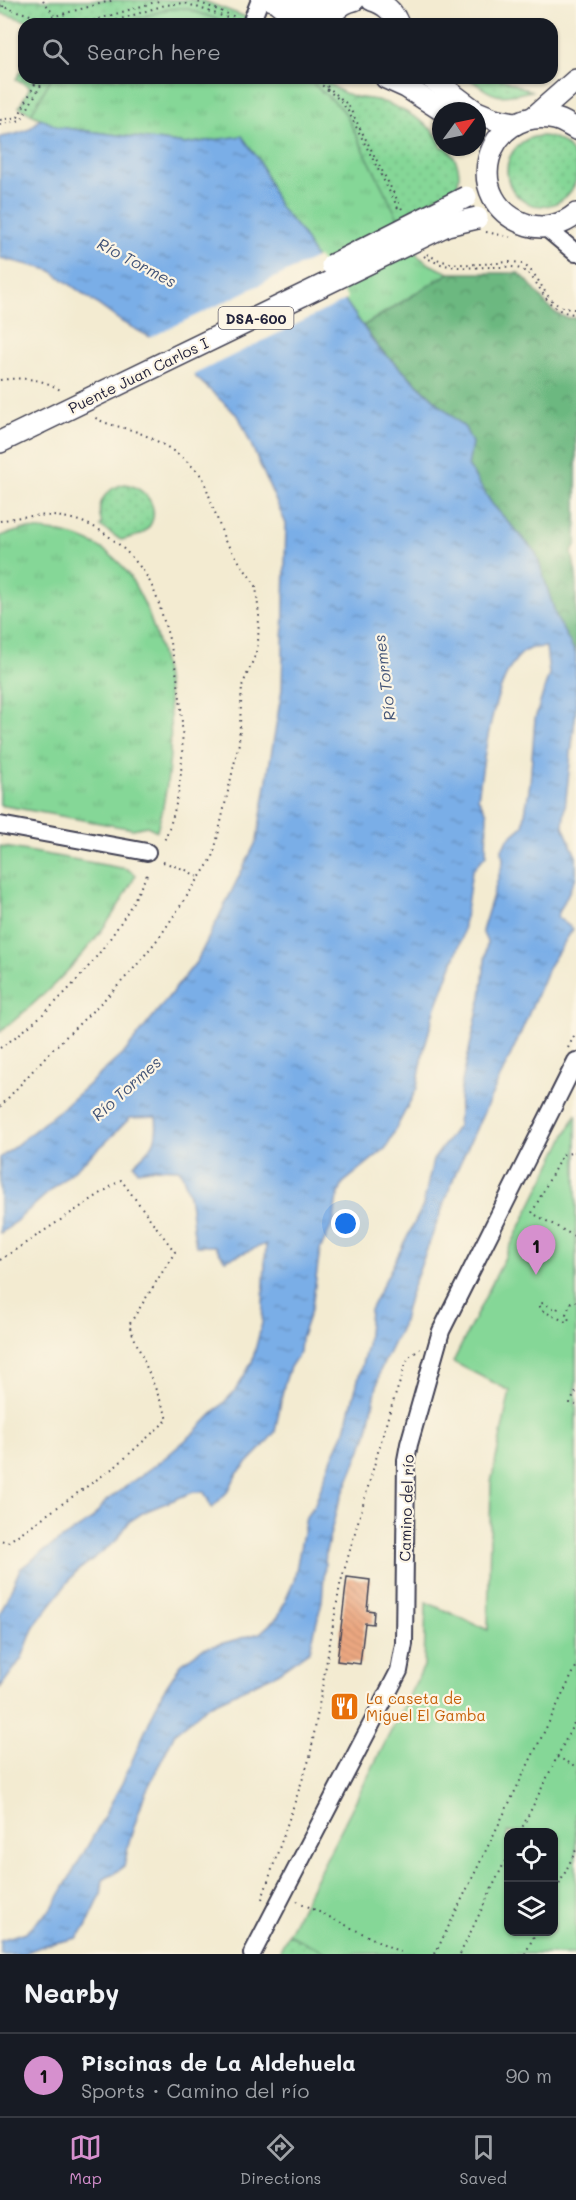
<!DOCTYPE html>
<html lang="en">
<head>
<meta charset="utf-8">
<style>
  :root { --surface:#171b24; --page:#20242c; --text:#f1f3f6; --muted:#9ea1a6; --line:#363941; --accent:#d690ce }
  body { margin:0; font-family:Mali,sans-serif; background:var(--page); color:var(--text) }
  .controls { position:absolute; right:18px; bottom:18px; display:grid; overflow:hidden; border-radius:12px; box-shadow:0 2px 4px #0004 }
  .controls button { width:54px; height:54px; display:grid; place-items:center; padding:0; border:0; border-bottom:2px solid var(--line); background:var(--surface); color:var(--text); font:30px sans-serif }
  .compass { position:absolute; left:432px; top:102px; width:54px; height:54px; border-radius:50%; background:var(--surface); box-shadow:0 2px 4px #0004; rotate:57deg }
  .you { position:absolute; left:346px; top:1224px; width:21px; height:21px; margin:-15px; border:4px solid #fff; border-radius:50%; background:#1a73e8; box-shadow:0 0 0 9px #1a73e833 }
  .badge { display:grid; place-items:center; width:39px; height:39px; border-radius:50%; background:var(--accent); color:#111; font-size:20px; font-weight:700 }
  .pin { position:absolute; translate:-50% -50px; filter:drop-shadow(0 2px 3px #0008) }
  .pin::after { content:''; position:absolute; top:32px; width:21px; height:18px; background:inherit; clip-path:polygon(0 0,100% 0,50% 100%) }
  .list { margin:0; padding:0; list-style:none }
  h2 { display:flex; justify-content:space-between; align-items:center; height:78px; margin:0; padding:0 24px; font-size:26px }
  h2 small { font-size:20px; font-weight:400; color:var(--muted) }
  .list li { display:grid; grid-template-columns:39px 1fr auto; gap:18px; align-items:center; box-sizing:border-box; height:84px; padding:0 24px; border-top:2px solid var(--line) }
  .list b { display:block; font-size:22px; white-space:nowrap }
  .list p { margin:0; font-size:20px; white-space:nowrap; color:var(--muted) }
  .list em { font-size:20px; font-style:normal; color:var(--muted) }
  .icon { flex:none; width:33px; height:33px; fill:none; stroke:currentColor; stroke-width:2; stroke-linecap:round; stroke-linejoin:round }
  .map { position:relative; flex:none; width:576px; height:1954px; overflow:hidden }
  .search { position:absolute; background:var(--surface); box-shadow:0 2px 4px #0004; left:18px; right:18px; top:18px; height:66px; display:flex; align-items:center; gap:15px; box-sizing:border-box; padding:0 21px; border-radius:18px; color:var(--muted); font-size:22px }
  .sheet { height:162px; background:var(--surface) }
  nav { display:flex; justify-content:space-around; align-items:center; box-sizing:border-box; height:84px; border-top:2px solid var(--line); background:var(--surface); font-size:16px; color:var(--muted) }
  nav a { display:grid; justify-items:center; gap:3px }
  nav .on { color:var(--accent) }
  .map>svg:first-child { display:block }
</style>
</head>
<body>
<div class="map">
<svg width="576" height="1954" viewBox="0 0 576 1954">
  <defs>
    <pattern id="grass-tufts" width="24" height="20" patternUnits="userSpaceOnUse" patternTransform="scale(1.5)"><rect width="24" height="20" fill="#85d797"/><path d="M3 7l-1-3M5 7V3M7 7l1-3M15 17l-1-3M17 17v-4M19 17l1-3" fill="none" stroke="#73b883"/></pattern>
    <pattern id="forest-crowns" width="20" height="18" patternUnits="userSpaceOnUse" patternTransform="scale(1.5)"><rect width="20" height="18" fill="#6cb880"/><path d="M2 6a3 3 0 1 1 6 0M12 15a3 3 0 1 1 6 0" fill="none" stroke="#58956a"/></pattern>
    <pattern id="park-dots" width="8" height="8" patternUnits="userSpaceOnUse" patternTransform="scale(1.5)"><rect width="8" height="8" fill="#85d797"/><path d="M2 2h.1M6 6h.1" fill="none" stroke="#73b883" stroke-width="1.8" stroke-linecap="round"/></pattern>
    <pattern id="water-ripples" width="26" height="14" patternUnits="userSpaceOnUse" patternTransform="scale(1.5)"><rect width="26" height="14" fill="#7aaee7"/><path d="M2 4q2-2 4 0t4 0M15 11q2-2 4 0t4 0" fill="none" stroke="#648dbc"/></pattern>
    <pattern id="building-back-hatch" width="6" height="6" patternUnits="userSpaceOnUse" patternTransform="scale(1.5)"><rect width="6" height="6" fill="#eba780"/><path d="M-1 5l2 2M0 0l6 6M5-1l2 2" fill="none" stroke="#c98f70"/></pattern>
  </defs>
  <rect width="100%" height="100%" fill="#fcf5e5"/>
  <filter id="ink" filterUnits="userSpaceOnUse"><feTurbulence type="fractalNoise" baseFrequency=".0167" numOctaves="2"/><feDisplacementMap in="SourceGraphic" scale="12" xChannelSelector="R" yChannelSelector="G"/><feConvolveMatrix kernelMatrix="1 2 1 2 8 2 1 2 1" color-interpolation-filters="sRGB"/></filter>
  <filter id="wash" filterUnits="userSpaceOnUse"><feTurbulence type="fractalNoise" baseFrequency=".008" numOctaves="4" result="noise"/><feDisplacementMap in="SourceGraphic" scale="24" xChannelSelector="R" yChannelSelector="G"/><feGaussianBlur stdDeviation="1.35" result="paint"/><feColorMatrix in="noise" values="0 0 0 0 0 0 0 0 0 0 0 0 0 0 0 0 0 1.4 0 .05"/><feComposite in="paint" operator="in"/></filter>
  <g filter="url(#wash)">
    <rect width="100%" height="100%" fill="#f3ebd1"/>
    <!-- grass -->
    <g fill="url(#grass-tufts)" stroke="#547c69" stroke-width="1.5">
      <polygon points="185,8 230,24 120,24 168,9"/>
      <path d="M51 78H308C319 92 335 99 345 113L418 256 431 265 449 273 363 326 316 259 301 232 279 206 259 160 242 136 185 144 57 127 31 114Z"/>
      <path d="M25 529C56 530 90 536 114 558 128 570 136 587 144 603 175 674 178 757 157 831L147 826 133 829 0 805V536Z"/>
      <path d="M0 846 127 869 136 875C127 891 118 908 107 923 76 966 41 999 0 1032Z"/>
    </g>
    <!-- forest -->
    <path fill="url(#forest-crowns)" stroke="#476d5e" stroke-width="1.5" d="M449 273H519C539 288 547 320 576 318V545L572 551 576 577V654L557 619 536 553 492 504 468 466 472 443 465 428 379 348 363 326Z"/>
    <!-- park -->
    <g fill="url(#park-dots)" stroke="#547c69" stroke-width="1.5">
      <polygon points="0,0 201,0 265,24 230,24 185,8 168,9 120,24 38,24 0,13"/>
      <polygon points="24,66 24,78 51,78 31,114 19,107 30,87 16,79"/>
      <path d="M308 78H324C331 86 341 92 352 96 360 99 371 98 380 101 397 106 441 127 441 147H447C457 160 462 170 457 186L398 218 345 113C335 99 319 92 308 78Z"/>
      <path d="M468 78H500L531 91C496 99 496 98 468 78Z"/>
      <circle cx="542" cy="171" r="35"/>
      <path d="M125 484C149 488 165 515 143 533 136 538 128 537 121 540L100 526 102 524C95 504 105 488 125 484Z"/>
      <polygon points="288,1934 329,1954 278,1954"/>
    </g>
    <!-- pitch -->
    <path fill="#85d797" stroke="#547c69" stroke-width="1.5" fill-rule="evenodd" d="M576 1114V1954H329L288 1934 424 1666 426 1602 488 1630 491 1483 510 1391 453 1362ZM508 1832H554V1932H508Z"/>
    <!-- water -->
    <path fill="url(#water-ripples)" stroke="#4e6891" stroke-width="1.5" d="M40 118 58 127 185 144 242 136 259 160 279 206 301 232 316 259 378 348 465 428 472 443 468 466 492 504 536 553 557 619 576 654V709L563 826 576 857V877L557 917 573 929 549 966 519 1037 456 1172 409 1297 402 1325 380 1371 367 1435 337 1508 326 1551 322 1601 310 1650 276 1674 209 1705 175 1733 144 1796 129 1842 124 1867 103 1880 101 1895 86 1927 77 1938 45 1945 22 1954H0V1940L26 1932 52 1908 99 1826 123 1781 162 1693 182 1663 202 1649 260 1633 278 1617 294 1581 306 1517 315 1504 332 1458 345 1430 367 1345 370 1310 423 1206 433 1160 458 1126 461 1086 481 997 487 942 482 931 503 862 502 849 508 839 523 826 530 783 535 719 549 674 546 647C540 648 532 647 527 650 494 667 483 764 478 798L487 813 486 855 472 871 462 938 435 1010 424 1049 417 1088 386 1148 343 1183 336 1202 334 1220 320 1250 312 1307 301 1339 300 1352 290 1367 284 1385 275 1432 262 1448 236 1475 229 1490 212 1508 204 1492H193L144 1512 129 1522 116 1541 75 1573 34 1626 22 1658 0 1688V1614L20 1569 41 1553 92 1519 106 1501 167 1456 195 1432 235 1391 252 1362 262 1323 266 1244 225 1260 215 1246H196C190 1218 194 1196 179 1169L155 1168 138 1171 134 1164C152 1148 159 1142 156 1117L130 1118 105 1143 7 1229 0 1233V1158L61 1109 125 1052 197 961 257 840 282 689 286 524 239 417 156 340 122 322 50 270 0 258V137C18 134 29 133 40 118Z"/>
    <!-- pier -->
    <polygon fill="#f3ebd1" points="318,257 348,299 191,376 154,342 147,339"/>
    <g id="blocks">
      <!-- building -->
      <polygon fill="url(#building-back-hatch)" points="347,1577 370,1580 367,1610 374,1611 373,1624 365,1623 360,1664 337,1661"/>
    </g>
  </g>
  <g filter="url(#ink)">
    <use href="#blocks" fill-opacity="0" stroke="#414052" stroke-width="1.5"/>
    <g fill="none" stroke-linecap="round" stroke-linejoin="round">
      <defs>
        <g id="minor">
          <polyline points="251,23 260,0"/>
          <polyline points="545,227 576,253"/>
          <polyline points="0,825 147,852"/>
          <polyline points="252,1954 399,1671 404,1644 406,1460 409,1444 441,1331 576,1061"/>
        </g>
        <g id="major">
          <polyline points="272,0 308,6 337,8"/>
          <path d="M372 0C385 4 393 11 398 24"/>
          <polyline points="278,3 304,24"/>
          <path d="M327 24C333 12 340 3 354 0"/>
          <polyline points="386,78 406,87 443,111"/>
          <polyline points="431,78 475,111"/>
          <polyline points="477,112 494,119 515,123"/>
          <polyline points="534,117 576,80"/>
          <path d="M576 129C570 126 562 120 555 119 484 105 459 203 528 225 544 230 563 225 576 214"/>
          <polyline points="0,442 37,424"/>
        </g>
      </defs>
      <!-- minor casing -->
      <use href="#minor" stroke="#414052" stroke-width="20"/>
      <!-- major casing -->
      <use href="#major" stroke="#414052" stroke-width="24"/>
      <!-- path -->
      <g stroke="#414052" stroke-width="2" stroke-dasharray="1.5 4.5" stroke-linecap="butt">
        <polyline points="43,0 54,15"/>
        <polyline points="193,0 238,18"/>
        <polyline points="0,6 44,19 114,0"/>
        <polyline points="3,7 5,0"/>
        <polyline points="64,14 68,24"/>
        <polyline points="82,24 162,0"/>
        <polyline points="105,24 165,5 185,3 236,21"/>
        <polyline points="313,78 340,100 348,111 400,212"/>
        <polyline points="318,78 348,105 403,211"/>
        <polyline points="0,120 18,117 38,78"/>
        <polyline points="0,125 21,120 45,78"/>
        <polyline points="486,232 510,237"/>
        <path d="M427 254C449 268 474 264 499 263 506 262 515 261 522 264 546 277 541 309 576 309"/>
        <path d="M424 256C446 271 472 267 497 267 504 267 513 266 520 269 544 279 540 312 576 314"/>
        <path d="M0 380C23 377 44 378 63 392"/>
        <path d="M0 521C34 513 70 512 101 531 117 541 133 557 144 572 153 585 159 603 163 618 184 685 193 775 164 841"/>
        <polyline points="163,862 186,870 200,878"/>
        <path d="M0 1048C50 1014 95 965 126 914 134 901 141 886 148 873"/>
        <polyline points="568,1048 576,1032"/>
        <path d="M0 1107 47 1055 112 992 136 966 161 935 213 857 239 743 242 686 255 656 258 644 259 616 256 586 225 541 203 478C187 458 161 441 137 432 122 426 106 426 93 416"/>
        <polyline points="576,1152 562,1155 532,1213 576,1237"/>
        <polyline points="0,1260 121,1180 175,1252 129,1325 168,1419 116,1466 8,1542 0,1540"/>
        <polyline points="558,1308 557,1310 543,1303 539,1304 541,1310 566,1322 569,1320 566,1314 571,1302 576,1301"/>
        <polyline points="576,1392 570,1403 576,1405"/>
        <polyline points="557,1757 576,1766"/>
        <polyline points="520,1832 576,1719"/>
        <polyline points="554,1895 576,1850"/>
        <polyline points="262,1899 310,1757 340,1585 388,1417 408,1358 420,1349"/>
        <polyline points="297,1901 404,1954"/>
        <polyline points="435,1954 576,1667"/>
        <polyline points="460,1954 508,1855"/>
        <polyline points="525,1954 536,1932"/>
      </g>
      <!-- minor -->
      <use href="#minor" stroke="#fff" stroke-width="16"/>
      <!-- major -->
      <use href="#major" stroke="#fff" stroke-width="21"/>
      <defs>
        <g id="major-bridge">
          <polyline points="332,265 466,197"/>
          <polyline points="37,424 447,225 477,218"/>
        </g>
      </defs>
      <!-- major-bridge casing -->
      <use href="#major-bridge" stroke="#414052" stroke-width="24" stroke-linecap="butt"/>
      <!-- major-bridge -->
      <use href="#major-bridge" stroke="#fff" stroke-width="21"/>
    </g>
  </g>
  <!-- icons -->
  <defs>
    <symbol id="restaurant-square" viewBox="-11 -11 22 22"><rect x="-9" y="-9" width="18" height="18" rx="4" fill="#e8710a" stroke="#fcf5e5"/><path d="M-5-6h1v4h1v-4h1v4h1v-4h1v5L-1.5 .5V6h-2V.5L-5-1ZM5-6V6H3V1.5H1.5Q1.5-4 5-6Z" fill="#fff"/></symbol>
  </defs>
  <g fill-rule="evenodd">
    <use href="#restaurant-square" x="328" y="1690" width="33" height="33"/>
  </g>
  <g text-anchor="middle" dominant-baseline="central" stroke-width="4.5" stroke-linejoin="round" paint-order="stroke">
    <!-- shield labels -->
    <rect fill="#fcf5e5" stroke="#63616e" stroke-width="1.5" x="218.5" y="307" width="75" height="22" rx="4.5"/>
    <g font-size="14" font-weight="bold" fill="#22223b">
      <text x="256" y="318">DSA-600</text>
    </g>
    <!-- street labels -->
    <g font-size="15" fill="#22223b" stroke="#fcf5e5">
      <text transform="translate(138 375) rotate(-26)">Puente Juan Carlos I</text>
      <text transform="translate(406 1508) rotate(-88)">Camino del río</text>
    </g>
    <!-- food labels -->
    <g font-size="15" fill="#c56008" stroke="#fcf5e5" text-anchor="start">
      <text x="366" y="1698">La caseta de<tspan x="366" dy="17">Miguel El Gamba</tspan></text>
    </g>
    <!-- water labels -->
    <g font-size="16" font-style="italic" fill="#415377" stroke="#fcf5e5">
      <text transform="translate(137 262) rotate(28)">Río Tormes</text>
      <text transform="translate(384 678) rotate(-97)">Río Tormes</text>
      <text transform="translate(126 1088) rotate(-42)">Río Tormes</text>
    </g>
  </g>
</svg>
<div class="controls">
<button><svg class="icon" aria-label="locate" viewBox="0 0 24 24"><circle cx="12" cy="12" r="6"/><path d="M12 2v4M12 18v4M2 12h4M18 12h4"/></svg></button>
<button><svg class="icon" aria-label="layers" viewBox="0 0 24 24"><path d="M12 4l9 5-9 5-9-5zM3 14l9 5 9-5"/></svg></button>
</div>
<svg class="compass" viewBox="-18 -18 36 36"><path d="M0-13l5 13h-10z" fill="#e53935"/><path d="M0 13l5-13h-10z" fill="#9ea1a6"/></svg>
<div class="you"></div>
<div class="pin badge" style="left:536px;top:1275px">1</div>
<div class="search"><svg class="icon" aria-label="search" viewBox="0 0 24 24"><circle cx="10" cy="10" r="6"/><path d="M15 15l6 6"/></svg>Search here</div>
</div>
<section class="sheet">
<h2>Nearby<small></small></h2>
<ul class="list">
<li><span class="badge">1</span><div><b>Piscinas de La Aldehuela</b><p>Sports · Camino del río</p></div><em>90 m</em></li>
</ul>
</section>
<nav>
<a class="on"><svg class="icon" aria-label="map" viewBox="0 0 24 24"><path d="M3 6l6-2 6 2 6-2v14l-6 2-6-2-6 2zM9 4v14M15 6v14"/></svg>Map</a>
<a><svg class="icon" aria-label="directions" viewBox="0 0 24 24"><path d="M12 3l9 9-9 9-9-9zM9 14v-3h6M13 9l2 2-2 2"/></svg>Directions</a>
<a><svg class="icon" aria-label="saved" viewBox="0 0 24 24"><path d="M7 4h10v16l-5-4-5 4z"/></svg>Saved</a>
</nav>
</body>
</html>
